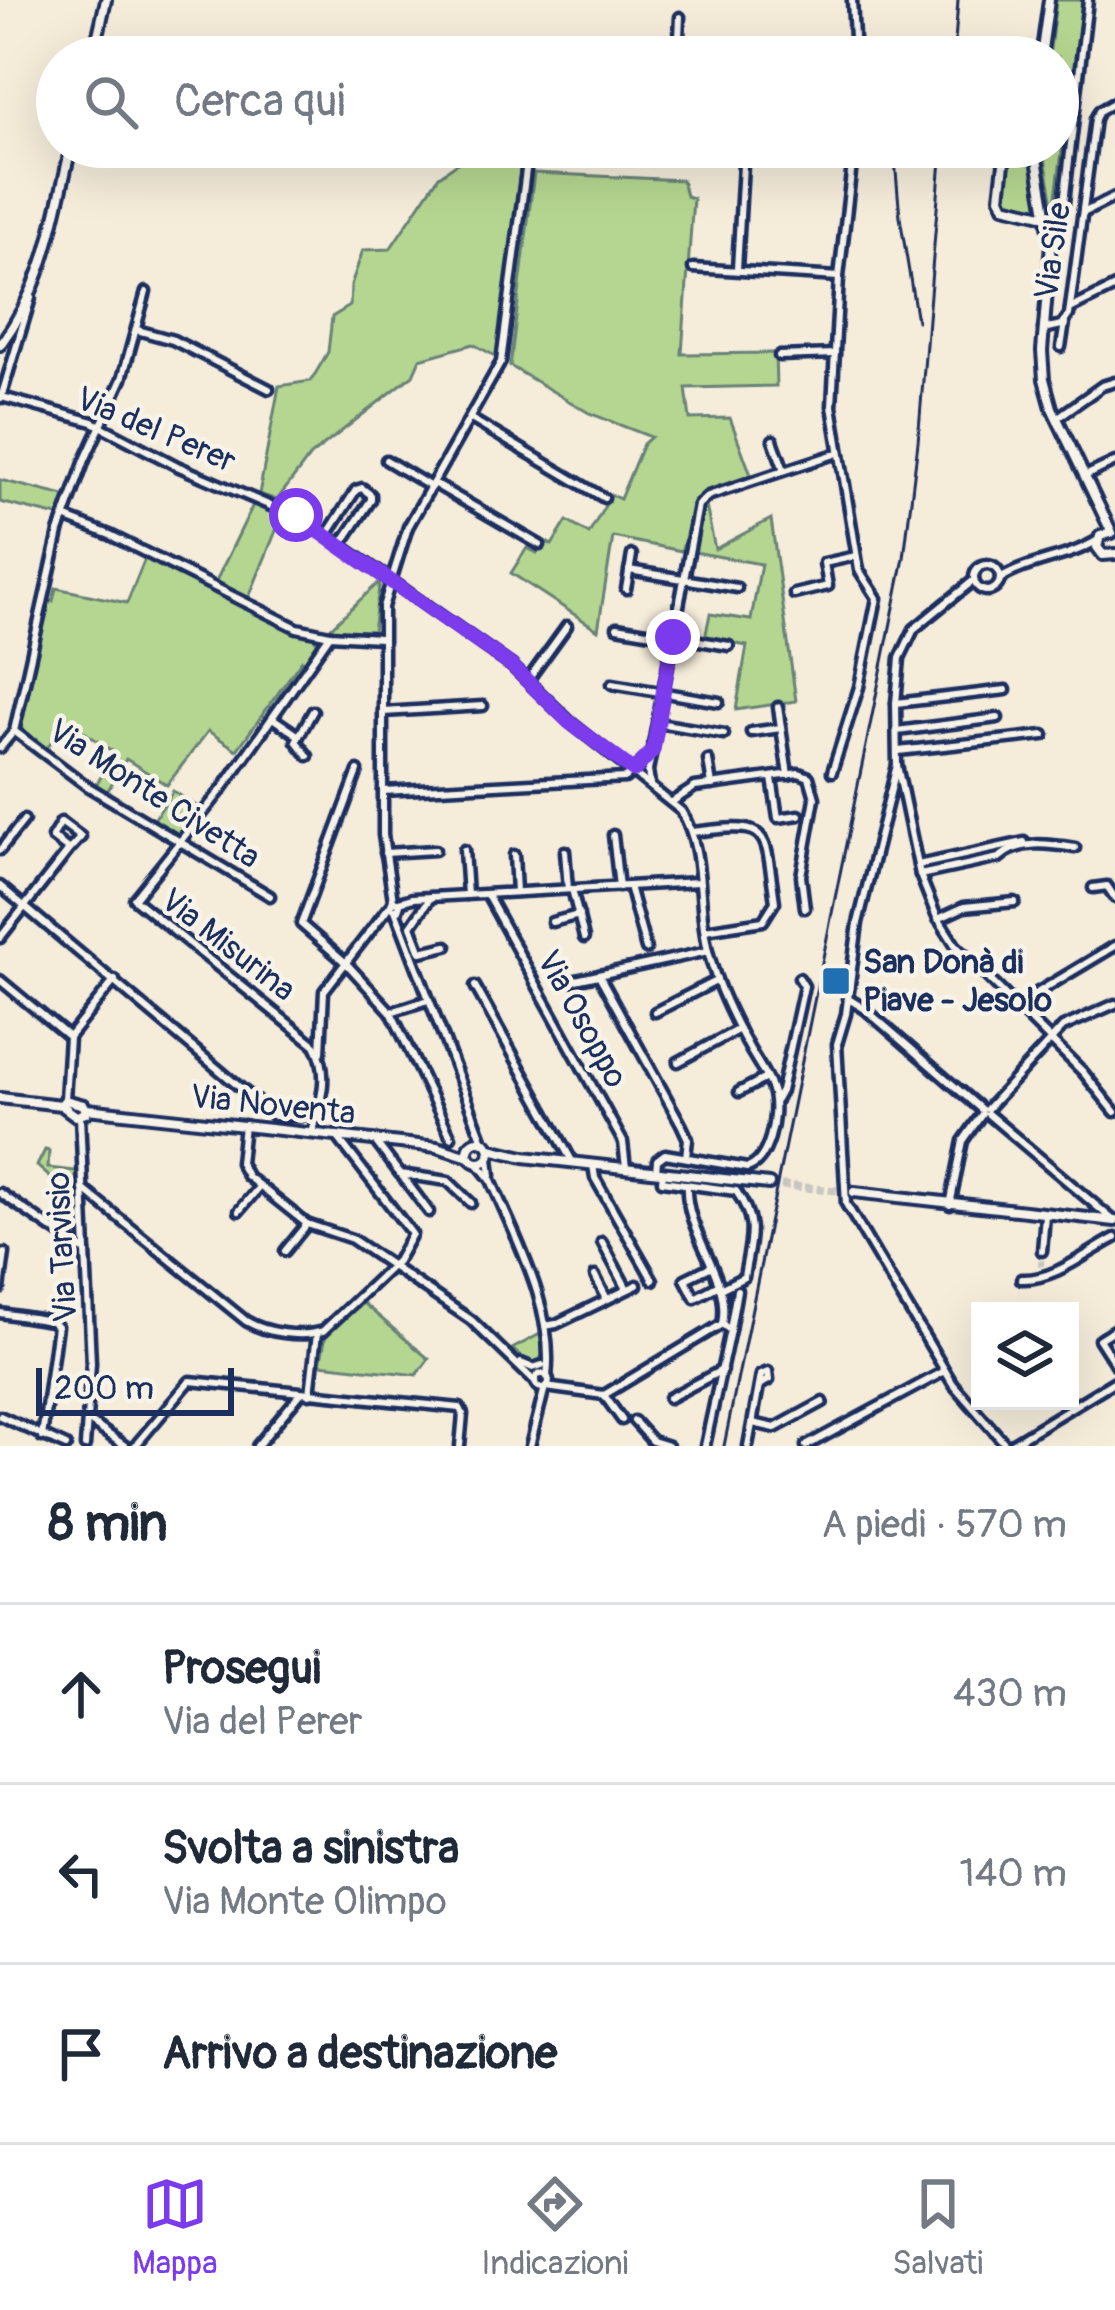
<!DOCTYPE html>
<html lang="it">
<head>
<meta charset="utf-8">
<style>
  :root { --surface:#fff; --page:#f6f6f7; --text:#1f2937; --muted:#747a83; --line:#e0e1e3; --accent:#7c3aed }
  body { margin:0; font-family:Pangolin,sans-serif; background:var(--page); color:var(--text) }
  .controls { position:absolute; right:36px; bottom:36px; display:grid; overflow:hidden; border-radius:0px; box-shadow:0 12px 48px #0002 }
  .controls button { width:108px; height:108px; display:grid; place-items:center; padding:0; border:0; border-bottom:3px solid var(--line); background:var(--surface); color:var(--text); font:60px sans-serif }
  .scale { position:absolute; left:36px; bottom:30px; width:198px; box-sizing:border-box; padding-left:12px; border:6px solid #1b2f5e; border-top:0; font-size:33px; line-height:42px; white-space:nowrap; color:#1b2f5e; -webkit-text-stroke:9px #f7f3e8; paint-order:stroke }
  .stop { position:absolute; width:36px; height:36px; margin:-27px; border:9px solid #7c3aed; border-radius:50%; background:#fff }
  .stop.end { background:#7c3aed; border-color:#fff; box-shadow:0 3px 12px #0008 }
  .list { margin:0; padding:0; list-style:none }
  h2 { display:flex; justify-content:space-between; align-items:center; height:156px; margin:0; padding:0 48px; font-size:51px }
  h2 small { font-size:39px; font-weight:400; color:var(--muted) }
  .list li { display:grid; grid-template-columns:78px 1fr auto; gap:36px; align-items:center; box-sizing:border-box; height:180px; padding:0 48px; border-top:3px solid var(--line) }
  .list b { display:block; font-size:45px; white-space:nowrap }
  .list p { margin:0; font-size:39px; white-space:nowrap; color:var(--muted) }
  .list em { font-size:39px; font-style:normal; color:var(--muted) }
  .icon { flex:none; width:66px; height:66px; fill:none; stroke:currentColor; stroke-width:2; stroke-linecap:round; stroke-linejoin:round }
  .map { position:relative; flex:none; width:1115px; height:1446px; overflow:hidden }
  .search { position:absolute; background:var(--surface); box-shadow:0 12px 48px #0002; left:36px; right:36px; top:36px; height:132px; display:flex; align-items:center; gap:30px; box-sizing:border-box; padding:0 42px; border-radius:66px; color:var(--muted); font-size:45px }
  .sheet { height:696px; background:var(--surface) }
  nav { display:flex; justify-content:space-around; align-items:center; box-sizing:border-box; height:168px; border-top:3px solid var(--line); background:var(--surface); font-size:33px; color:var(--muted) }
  nav a { display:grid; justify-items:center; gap:6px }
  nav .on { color:var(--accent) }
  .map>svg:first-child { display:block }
</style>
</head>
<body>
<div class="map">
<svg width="1115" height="1446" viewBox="0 0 1115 1446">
  <rect width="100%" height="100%" fill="#f5ecda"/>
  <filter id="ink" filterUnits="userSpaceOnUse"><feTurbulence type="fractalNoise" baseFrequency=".00833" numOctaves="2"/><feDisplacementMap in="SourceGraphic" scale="24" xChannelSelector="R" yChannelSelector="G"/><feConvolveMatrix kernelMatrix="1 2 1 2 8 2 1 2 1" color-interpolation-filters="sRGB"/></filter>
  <g filter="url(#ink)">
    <!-- green -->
    <g fill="#b5d690" stroke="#688277" stroke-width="3">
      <polygon points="1056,0 1083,0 1054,210 1043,147 1058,147 1058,57 1049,57"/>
      <polygon points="480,147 523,147 497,357 473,344 420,359 413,375 310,456 277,500 259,494 279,386 311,381 328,352 332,317 350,306 351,285 363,250 390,249 439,176"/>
      <polygon points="1010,147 1030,147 1042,209 1011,205 1006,200"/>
      <polygon points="534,173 682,180 686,196 693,198 682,354 775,353 776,386 686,388 690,419 730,418 751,475 699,497 681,551 613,537 598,630 511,573 527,548 537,553 545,541 552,545 567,521 589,534 611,495 620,499 643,444 651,437 589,413 510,366"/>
      <polygon points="0,480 65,496 58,516 0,502"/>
      <polygon points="254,503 282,516 249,597 245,599 216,581"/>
      <polygon points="706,506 715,549 771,519 796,701 736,710 747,646 705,638 710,614 751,620 761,564 694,552 699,520"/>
      <polygon points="146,556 240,607 313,636 319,645 307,663 302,660 237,750 208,731 167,785 126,759 107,792 96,785 115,753 65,719 46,750 21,730 47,600 53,601 56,588 127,603"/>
      <polygon points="380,581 373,631 328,630 376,585"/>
      <polygon points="173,791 195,805 192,811 196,814 178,834 153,821"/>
      <polygon points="45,1150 49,1151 48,1168 76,1171 79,1236 62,1224 77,1201 37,1166"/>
      <polygon points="363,1303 429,1359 417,1375 320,1364 326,1335"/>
      <polygon points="540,1334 543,1353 539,1362 530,1364 512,1349"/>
    </g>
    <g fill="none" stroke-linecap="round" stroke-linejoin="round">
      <!-- minor-tunnel -->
      <polyline stroke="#c9c6c1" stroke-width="6" stroke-dasharray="6 3" stroke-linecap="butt" points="1041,1266 1042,1251"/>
      <!-- tertiary-tunnel -->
      <polyline stroke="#c9c6c1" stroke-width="8" stroke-dasharray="8 4" stroke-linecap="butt" points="769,1184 851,1192"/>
      <defs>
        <g id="minor">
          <polyline points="852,0 855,57"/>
          <polyline points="678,57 680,17"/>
          <polyline points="1083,213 1115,197"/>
          <polyline points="1050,232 1057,229 1063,211 1088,0"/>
          <polyline points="693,268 839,277"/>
          <polyline points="737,269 744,147"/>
          <polyline points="146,292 122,379 85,460 59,532 14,731 87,786 270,896"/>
          <polyline points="1070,309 1115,287"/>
          <polyline points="1043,329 1062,325 1069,315 1095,119 1099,111 1115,102"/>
          <polyline points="137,330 173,340 269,389"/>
          <polyline points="1061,347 1065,323"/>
          <polyline points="779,356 835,354"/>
          <path d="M2 397 93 422 177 466 308 522 512 666 569 721 681 811C707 851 696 912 710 958 718 988 732 1017 747 1044 755 1060 769 1077 773 1094 778 1116 769 1162 747 1168L665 1154 657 1160 656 1171"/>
          <polyline points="1,398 31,298"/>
          <polyline points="1057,418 1102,386 1115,382"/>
          <polyline points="471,419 604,498"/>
          <polyline points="773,440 784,470"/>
          <polyline points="386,460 431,487"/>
          <polyline points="1085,476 1115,462"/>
          <polyline points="433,483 540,545"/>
          <polyline points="64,517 110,535 297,628 330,635 380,638"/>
          <polyline points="327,535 356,490 362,488 371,495 371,500 341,545"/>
          <circle cx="987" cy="578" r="13"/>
          <polyline points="629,570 737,588"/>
          <path d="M1000 579C1031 560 1067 559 1098 540"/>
          <polyline points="974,580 914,629 900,658 896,703 897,765 920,875 936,915 955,945 1083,1072 1115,1112"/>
          <polyline points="626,589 632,555"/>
          <polyline points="794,594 828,586 824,563 856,556"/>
          <polyline points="617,627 729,646"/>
          <polyline points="528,680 567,626"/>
          <polyline points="612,684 719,702"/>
          <polyline points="896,703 1006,690"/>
          <polyline points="778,707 788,775"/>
          <polyline points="383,712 483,706"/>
          <polyline points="274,719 299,736 296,741 308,756"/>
          <polyline points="658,723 724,734"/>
          <polyline points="897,731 998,718"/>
          <polyline points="751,732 781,728"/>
          <polyline points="299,736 313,711"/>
          <polyline points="0,748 14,731"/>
          <polyline points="898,751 1044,735"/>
          <polyline points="708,760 712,785"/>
          <polyline points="897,765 858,923 846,1014 837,1044 846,1204 953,1384 1007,1446"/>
          <polyline points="358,771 301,924 346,963 391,1012 451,1137"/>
          <polyline points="832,772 859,687 877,598 859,570 832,406 839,277 854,147"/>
          <polyline points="772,778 778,818 799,815"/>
          <polyline points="650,784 648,771 698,505 708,496 838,453"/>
          <polyline points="383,791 625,778 649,757"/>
          <polyline points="672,802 695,787 799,773 809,777 815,798 801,876 805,908"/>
          <path d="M692 832C772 822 764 827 775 902L763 921 705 930"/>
          <polyline points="613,835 619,887"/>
          <polyline points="0,850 24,820"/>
          <polyline points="464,850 467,895"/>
          <polyline points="565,851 568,889"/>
          <polyline points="385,853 435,850"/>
          <polyline points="514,855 516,892"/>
          <polyline points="918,865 1024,842"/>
          <path d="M920 875 999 858C1019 839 1050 844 1075 848"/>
          <polyline points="0,886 274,1116 302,1116 320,1101"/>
          <polyline points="629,886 646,949"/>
          <polyline points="1093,888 1107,886 1115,898"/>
          <polyline points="572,889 584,938"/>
          <polyline points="487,895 623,1142 626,1168"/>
          <polyline points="431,897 411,926 421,952 447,946"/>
          <polyline points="393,900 390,907 398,910 400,904 393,900 383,835 383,607 408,527 501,362 529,147"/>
          <polyline points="399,902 413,898 698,882"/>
          <polyline points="395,910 483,1141"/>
          <polyline points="938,919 964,907 1015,902"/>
          <polyline points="552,922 579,915"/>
          <polyline points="0,938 69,850 52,837 61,822 81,837 69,850"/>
          <polyline points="599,975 681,1124 688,1139 686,1157"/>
          <polyline points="0,980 69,1037 65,1099"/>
          <polyline points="571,981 708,951"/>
          <polyline points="475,986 572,1161"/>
          <polyline points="847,998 865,1009 982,1110"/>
          <polyline points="1015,1006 1115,946"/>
          <polyline points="391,1012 428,1000"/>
          <polyline points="655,1012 716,981"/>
          <polyline points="69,1037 115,980"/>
          <polyline points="321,1052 324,991 388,908"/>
          <polyline points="678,1062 739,1029"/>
          <polyline points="739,1092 766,1078"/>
          <polyline points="776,1100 781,1091 804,986 799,978"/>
          <polyline points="987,1109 1063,1027 1115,1004"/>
          <polyline points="988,1114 1113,1220"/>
          <polyline points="80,1116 91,1363 85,1446"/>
          <polyline points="244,1125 240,1163 247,1176 307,1224 352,1239 471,1320 535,1382"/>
          <path d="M312 1133C320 1104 331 1074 315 1045L134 899 223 788 330 635"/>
          <polyline points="375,1141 400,1174 448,1181 471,1203"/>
          <polyline points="489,1158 491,1176"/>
          <path d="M478 1164 491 1180C517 1241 555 1309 547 1377"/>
          <polyline points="593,1165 595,1178 653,1280"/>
          <path d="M663 1172 662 1181 736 1191C759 1224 750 1239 744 1277L720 1289"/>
          <polyline points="402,1176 429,1212"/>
          <path d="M83 1189 246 1321C266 1333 301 1338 323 1331L397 1261 412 1234 336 1135"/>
          <polyline points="0,1193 86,1252"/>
          <polyline points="950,1205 963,1141 982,1114"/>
          <polyline points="239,1211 260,1186"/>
          <polyline points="602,1242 627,1289"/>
          <polyline points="285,1251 307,1224"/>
          <polyline points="1042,1251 1045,1215"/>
          <polyline points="710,1267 685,1279 695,1298 719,1285"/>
          <polyline points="595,1276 607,1299"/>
          <path d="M1021 1279C1053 1281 1088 1252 1115 1238"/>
          <polyline points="0,1289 5,1253"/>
          <polyline points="0,1313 51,1321 57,1326 42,1437"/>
          <polyline points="545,1326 556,1324 637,1285"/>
          <polyline points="1115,1329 1099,1339 1115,1364"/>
          <polyline points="730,1330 737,1290"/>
          <polyline points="521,1363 533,1368 542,1365"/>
          <circle cx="542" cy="1381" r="7"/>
          <path d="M546 1387 604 1395 722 1324C732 1276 684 1234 687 1184"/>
          <polyline points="310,1394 317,1333"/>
          <polyline points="604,1395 622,1420"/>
          <polyline points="669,1398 722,1370"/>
          <polyline points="0,1416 66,1446"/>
          <polyline points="89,1421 125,1446"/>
          <polyline points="634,1421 652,1441 668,1446"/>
          <polyline points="753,1423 775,1428 823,1402"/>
          <polyline points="135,1446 190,1381 460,1408 463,1414 460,1446"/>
          <polyline points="257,1446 301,1393"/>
          <polyline points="530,1446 545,1387"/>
          <polyline points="705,1446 730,1330 722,1324"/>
          <polyline points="748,1446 761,1375 768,1372 769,1380 760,1385"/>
          <polyline points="806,1446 945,1371"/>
          <polyline points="1008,1446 1115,1381"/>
        </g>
        <g id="tertiary">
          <polyline points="93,57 106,0"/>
          <polyline points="1041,57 1049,0"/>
          <polyline points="1006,147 1000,197 1004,206 1042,215"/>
          <polyline points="1035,147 1051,243 1042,351 1044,379 1052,408 1112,533"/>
          <path d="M0 345C46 283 54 220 71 147"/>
          <polyline points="1111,533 1100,536 1097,547 1103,555 1115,554"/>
          <polyline points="0,1098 61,1105"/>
          <polygon points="65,1100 84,1105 86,1113 76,1116 61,1105"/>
          <polyline points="87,1109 437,1147 469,1157"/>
          <circle cx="479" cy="1152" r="11"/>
          <polyline points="490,1149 524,1157 769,1184"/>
          <polyline points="854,1192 1115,1221"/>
        </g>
      </defs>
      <!-- minor casing -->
      <use href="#minor" stroke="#1b2f5e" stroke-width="15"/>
      <!-- tertiary casing -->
      <use href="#tertiary" stroke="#1b2f5e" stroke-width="16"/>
      <!-- minor -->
      <use href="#minor" stroke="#f7f3e8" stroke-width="6"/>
      <!-- tertiary -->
      <use href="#tertiary" stroke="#f7f3e8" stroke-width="8"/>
      <!-- rail -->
      <g stroke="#1b2f5e" stroke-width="3">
        <polyline points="954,57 958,0"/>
        <polyline points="894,149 900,217 917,321"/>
        <polyline points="724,1446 904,558 918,442 942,147"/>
      </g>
    </g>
  </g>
  <g fill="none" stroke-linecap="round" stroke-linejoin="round" filter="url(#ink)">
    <!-- route -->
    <polyline stroke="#7c3aed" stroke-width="15" points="296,515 512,666 569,722 634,771 653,750 673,637"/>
  </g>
  <!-- markers -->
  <rect fill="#1f6fb2" stroke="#f7f3e8" stroke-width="4.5" x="821" y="966" width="30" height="30" rx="6"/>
  <g text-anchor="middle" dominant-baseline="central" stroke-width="9" stroke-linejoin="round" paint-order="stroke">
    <!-- street labels -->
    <g font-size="33" fill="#1b2f5e" stroke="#f7f3e8">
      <text transform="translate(1053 251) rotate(-82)">Via Sile</text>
      <text transform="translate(156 430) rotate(23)">Via del Perer</text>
      <text transform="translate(154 794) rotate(33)">Via Monte Civetta</text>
      <text transform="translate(228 945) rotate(38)">Via Misurina</text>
      <text transform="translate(582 1019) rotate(61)">Via Osoppo</text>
      <text transform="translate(273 1105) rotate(6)">Via Noventa</text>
      <text transform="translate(62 1247) rotate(-93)">Via Tarvisio</text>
    </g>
    <!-- poi labels -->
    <g font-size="33" font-weight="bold" fill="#1b2f5e" stroke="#f7f3e8" text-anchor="start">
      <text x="863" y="962">San Donà di<tspan x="863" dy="38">Piave - Jesolo</tspan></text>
    </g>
  </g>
</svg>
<div class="controls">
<button><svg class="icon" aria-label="layers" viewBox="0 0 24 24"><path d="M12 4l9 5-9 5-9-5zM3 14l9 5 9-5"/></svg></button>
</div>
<div class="scale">200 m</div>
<div class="stop" style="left:296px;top:515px"></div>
<div class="stop end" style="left:673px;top:637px"></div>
<div class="search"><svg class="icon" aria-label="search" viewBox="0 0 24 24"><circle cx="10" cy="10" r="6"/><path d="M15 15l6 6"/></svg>Cerca qui</div>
</div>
<section class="sheet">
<h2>8 min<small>A piedi · 570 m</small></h2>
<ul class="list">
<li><svg class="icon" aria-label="ahead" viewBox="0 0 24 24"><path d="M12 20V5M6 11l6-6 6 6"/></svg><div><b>Prosegui</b><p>Via del Perer</p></div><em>430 m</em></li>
<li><svg class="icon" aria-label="left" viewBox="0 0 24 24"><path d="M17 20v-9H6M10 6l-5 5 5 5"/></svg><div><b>Svolta a sinistra</b><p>Via Monte Olimpo</p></div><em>140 m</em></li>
<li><svg class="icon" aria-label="arrive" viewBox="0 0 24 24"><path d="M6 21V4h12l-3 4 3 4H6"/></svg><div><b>Arrivo a destinazione</b></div></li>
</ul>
</section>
<nav>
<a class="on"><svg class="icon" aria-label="map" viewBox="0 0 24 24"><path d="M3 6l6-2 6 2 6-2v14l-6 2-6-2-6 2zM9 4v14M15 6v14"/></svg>Mappa</a>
<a><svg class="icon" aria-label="directions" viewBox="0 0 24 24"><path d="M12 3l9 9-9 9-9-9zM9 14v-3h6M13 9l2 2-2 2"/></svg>Indicazioni</a>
<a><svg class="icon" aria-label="saved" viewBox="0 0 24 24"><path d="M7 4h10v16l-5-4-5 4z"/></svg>Salvati</a>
</nav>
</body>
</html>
